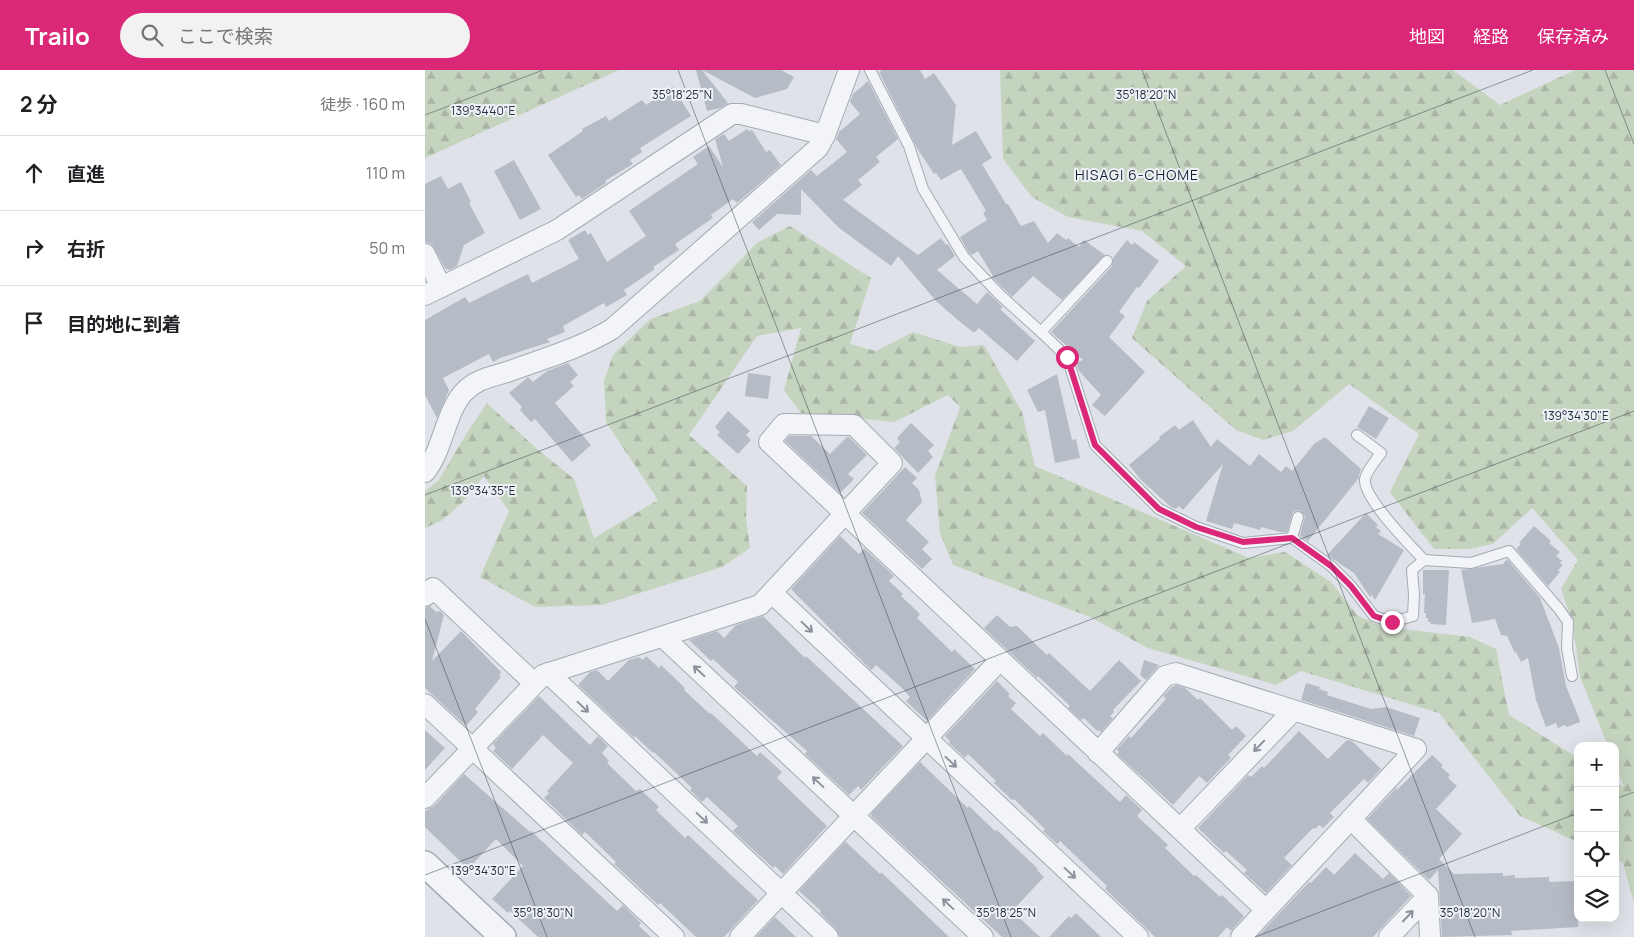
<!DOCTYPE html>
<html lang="ja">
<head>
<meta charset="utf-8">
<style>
  :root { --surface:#fff; --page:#f2f2f2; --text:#202124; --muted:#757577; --line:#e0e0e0; --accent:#db2777 }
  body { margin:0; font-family:Manrope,"Noto Sans JP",sans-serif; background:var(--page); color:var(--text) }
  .controls { position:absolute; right:15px; bottom:15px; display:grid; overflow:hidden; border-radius:10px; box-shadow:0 5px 20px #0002 }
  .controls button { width:45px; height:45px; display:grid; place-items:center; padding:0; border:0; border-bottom:1px solid var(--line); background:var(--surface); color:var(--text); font:25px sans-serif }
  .stop { position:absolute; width:15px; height:15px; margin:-11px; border:4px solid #db2777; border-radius:50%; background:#fff }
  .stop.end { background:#db2777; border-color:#fff; box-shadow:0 1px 5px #0008 }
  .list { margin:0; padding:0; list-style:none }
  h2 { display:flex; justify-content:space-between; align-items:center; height:65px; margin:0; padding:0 20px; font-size:21px }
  h2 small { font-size:16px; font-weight:400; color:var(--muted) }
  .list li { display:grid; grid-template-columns:32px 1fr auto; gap:15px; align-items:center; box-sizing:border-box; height:75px; padding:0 20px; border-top:1px solid var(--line) }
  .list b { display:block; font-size:19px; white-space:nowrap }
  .list em { font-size:16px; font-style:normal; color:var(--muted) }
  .icon { flex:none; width:28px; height:28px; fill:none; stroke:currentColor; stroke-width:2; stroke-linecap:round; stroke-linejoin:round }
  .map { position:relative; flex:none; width:1209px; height:867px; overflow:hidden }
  header { display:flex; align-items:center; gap:30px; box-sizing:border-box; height:70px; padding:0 25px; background:var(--accent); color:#fff }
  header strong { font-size:24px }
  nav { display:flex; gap:28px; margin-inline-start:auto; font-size:18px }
  .search { width:350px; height:45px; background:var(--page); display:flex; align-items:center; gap:12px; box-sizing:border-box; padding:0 18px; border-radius:28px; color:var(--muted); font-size:19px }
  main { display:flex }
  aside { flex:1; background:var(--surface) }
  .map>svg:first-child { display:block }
</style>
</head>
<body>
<header>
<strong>Trailo</strong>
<div class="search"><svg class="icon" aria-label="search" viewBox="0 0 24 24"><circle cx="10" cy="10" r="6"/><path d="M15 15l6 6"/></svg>ここで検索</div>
<nav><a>地図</a><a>経路</a><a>保存済み</a></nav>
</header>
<main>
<aside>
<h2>2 分<small>徒歩 · 160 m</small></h2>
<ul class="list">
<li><svg class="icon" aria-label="ahead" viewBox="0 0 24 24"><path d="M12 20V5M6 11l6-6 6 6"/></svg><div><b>直進</b></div><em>110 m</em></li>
<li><svg class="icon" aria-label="right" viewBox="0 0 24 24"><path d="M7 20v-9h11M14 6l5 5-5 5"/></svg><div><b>右折</b></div><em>50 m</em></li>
<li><svg class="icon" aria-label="arrive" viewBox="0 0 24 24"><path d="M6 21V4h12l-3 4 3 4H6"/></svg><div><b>目的地に到着</b></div></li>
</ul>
</aside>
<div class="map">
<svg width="1209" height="867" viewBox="0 0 1209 867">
  <defs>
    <pattern id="forest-firs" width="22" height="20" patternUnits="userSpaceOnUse" patternTransform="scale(1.25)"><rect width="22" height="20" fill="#c5d4bf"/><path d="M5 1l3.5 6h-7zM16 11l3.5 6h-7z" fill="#a9b6a5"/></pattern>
  </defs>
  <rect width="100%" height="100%" fill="#dfe3e9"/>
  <!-- forest -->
  <g fill="url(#forest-firs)">
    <polygon points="0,0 194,0 0,88"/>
    <polygon points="575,0 1028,0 1075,35 1150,0 1209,0 1209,833 1198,793 1190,789 1190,712 1199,717 1190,694 1190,676 1183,676 1155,607 1148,554 1136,519 1153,490 1107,438 1068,474 1044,479 1009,479 965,422 994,364 924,314 868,361 838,370 811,360 707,268 722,231 761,196 717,161 643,147 607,127 578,89"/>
    <polygon points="365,156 446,208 425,274 451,281 488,262 535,277 559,275 597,342 610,396 824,488 860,482 906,512 933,546 960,557 1045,567 1071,579 1084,645 1153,688 1153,772 1095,746 1014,643 876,601 851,615 723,578 665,547 528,495 515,463 510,406 535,337 523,325 469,352 376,343 359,320 376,258 332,266 264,365 322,416 321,449 325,478 297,497 177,535 110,537 55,507 84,441 59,406 37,433 16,451 0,458 0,421 13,411 45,358 62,333 112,379 149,409 169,468 233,430 181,352 179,311 188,285 225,249 275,231 333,172"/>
  </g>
  <!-- building -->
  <g fill="#b6bcc6">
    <polygon points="271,0 277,0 303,33 295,38 282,41"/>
    <polygon points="277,0 356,0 369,7 362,19 330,28"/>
    <polygon points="457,0 495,0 500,9 509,3 531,35 527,75 551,61 567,88 557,94 581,134 583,134 596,156 609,151 623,173 632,163 641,170 643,168 654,177 659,170 680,185 637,230 608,206 587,227 567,207 568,206 553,181 547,185 544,183 535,167 562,150 558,143 561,141 536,99 516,110 511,103 509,104 492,78 454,2"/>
    <polygon points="443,11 473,69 451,87 455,92 433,110 437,115 418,130 493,185 516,168 521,175 523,174 530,186 512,200 552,234 562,222 578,237 575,239 577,241 610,271 592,291 554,258 550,262 548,262 534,251 511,231 473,186 466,196 414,158 376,119 376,145 352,144 334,160 327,152 386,100 392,106 422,82 411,69 414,62 435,44 425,32 428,24"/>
    <polygon points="248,17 266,46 215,78 217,82 205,90 208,94 180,111 181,113 157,129 154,125 151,127 123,85 158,61 157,59 181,46 184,51 217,30 221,35"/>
    <polygon points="322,59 324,61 327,60 341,82 345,80 356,95 312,133 308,129 286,145 288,148 250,174 254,180 228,197 230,199 199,220 202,225 181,237 179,233 138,256 140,262 122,269 125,272 75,288 68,292 64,284 18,308 24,320 12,348 0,325 0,250 40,227 44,233 103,204 107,213 154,189 143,170 160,160 163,165 166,163 182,192 221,166 204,141 273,94 268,87 284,76 298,97 290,69 299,64 304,71"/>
    <polygon points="89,90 116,139 95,150 69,101"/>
    <polygon points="16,106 23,119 36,112 46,132 44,133 60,163 39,175 32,196 24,200 20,198 7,174 0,172 0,114"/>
    <polygon points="702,170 707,175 709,172 734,191 714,218 712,217 694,242 700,246 684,267 720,302 680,346 667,335 676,325 654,301 651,293 658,290 626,262 687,196 688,188"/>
    <polygon points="143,293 153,305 145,312 149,316 130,333 166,375 147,392 110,349 106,352 95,340 97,337 84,323 102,308 103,307 108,312 122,301"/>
    <polygon points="323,303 346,306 343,329 320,326"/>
    <polygon points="632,304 647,370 651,369 655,388 630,393 620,340 613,342 602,320"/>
    <polygon points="944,336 964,348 951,369 932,357"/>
    <polygon points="303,341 325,361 321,365 326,370 313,384 292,365 295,362 290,357"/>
    <polygon points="768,350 786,377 792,369 825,396 834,384 856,402 861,396 867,401 889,374 900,367 936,399 933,409 883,471 875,465 880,446 874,440 868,442 862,462 855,462 836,457 835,460 809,453 807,459 781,451 798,394 758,440 754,436 751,439 746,437 716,410 704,395 735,369 734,367 750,355 754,360"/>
    <polygon points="486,353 509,375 503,381 508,387 493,403 469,378 475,372 472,368"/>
    <polygon points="364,366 386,366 405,384 422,367 424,367 442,385 423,404 429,409 415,423 360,371"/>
    <polygon points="480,397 492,408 487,413 494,420 497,432 481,450 504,472 497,479 507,489 497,499 437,443"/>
    <polygon points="941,443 953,455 951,457 956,461 953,464 979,480 950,530 947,525 945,527 929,503 902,485"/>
    <polygon points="1109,456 1126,471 1124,473 1135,482 1131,486 1137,491 1135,493 1138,495 1133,500 1135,502 1123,516 1091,479 1096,474 1094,473"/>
    <polygon points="415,466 434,484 439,478 469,506 464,511 478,524 476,526 495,544 492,548 527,582 529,579 550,599 502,651 481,631 485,627 476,617 451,595 446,600 366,519"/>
    <polygon points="1082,489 1115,528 1134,578 1141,616 1154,648 1155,652 1142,657 1140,655 1133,658 1131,653 1121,657 1111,630 1103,588 1096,592 1091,582 1090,583 1082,566 1076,565 1070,549 1047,553 1036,500 1078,494"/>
    <polygon points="998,500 1024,500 1021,555 1005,554 1006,552 1003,552 1003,548 1001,548 1001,543 999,543 1000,523 998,525"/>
    <polygon points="5,536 11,542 15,541 19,545 7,591 36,561 76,602 74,605 76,607 50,639 53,642 41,656 0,618 0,538"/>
    <polygon points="572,545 585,557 592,556 622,585 624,583 665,621 694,590 716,611 688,640 689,642 685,646 688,648 676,662 673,660 672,661 659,648 656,650 643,638 645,636 613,606 612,608 559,558"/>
    <polygon points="338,546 380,588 381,586 478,676 436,720 433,716 424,725 380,684 382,681 309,617 313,612 288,589 286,591 264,570 292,561 299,568 311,555"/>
    <polygon points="221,586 234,598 236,595 260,618 259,620 285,644 286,643 332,686 335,682 357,702 352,708 402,756 358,804 350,796 348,798 308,761 313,756 282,727 277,732 265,720 267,718 229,682 228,683 210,666 209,668 153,615 165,602 172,600 183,611 204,590 214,587 218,590"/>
    <polygon points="719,590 734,595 721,610 715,605"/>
    <polygon points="572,611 585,624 583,626 591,633 586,639 615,666 618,663 642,686 643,684 695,732 701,725 717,740 712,746 743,775 740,778 769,806 771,805 795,827 797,825 819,846 806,861 802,857 793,867 730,867 680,819 682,816 635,771 632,774 618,761 620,759 589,729 587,730 569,713 571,711 543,684 540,688 524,673 525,671 520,666"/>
    <polygon points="881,613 895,617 894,619 903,622 902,625 946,639 961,637 995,648 989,666 876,630"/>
    <polygon points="751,615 760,618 773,630 775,628 807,660 811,656 821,666 803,685 806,688 782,713 774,706 748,735 692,684 694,682 692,679 704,666 706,668 741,629 738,626 747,617"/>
    <polygon points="114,626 165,675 173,666 183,676 177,683 184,691 182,692 185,696 211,721 215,719 234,737 231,740 260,768 263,765 333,830 299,867 271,867 235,833 233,835 189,794 191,792 160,762 157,765 119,728 124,723 122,721 148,693 118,665 87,699 68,681 71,678 68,674"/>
    <polygon points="0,660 20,678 0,700"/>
    <polygon points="874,661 903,689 922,670 927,671 956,699 943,713 939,709 905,743 909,747 898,758 894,755 890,759 888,758 859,788 867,795 841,823 819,803 822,800 801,781 799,783 773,758 823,705 826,707 837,696 839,698"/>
    <polygon points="1007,685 1018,695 1016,697 1025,705 1023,708 1032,716 1011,739 1037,764 1014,789 1029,804 1078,803 1078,806 1090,805 1090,808 1124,807 1124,812 1153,811 1153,857 1086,861 1087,865 1017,867 1013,800 1004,810 942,749 973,716 971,721"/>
    <polygon points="495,692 543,738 544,736 570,761 572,760 613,799 612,800 619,807 587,841 615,867 577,867 447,747 446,744"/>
    <polygon points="39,704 105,762 106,761 192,841 198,835 216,853 214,856 226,867 113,867 85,841 83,843 67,829 98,796 71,769 43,799 0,757 0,741 9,736"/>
    <polygon points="420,772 421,772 455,804 456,802 524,867 415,867 411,859 395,843 396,841 374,821"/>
    <polygon points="930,783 958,809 964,803 986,826 948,867 832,867 884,812 886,813 901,797 909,805"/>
    <polygon points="651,843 676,867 624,867 644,846 646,848"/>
    <polygon points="350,847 371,867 331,867"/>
  </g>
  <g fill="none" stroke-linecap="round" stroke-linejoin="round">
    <defs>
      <g id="service">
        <polyline points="445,0 484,76 498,119 539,187 575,225 616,262 642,287 670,375 734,439 771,457 818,473 867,468 906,496 926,516 949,546 967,552 988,546 989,524 987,500 999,490 1046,493 1084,481 1134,539 1143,552 1142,578 1147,606"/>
        <polyline points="616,262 682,191"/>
        <path d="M932 365 956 383C951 390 942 400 940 409 938 428 985 475 999 490"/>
        <polyline points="867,468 873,447"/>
      </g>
      <g id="minor">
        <polyline points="0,184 16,217"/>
        <polyline points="0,225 132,160 307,44 316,44 400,65"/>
        <path d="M0 402C18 380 20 344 38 323 52 308 67 307 85 301 120 288 156 278 187 259L393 78 400 65 424 0"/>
        <polyline points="347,523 713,867"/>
        <polyline points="0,526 8,518 109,613"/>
        <polyline points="238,567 558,867"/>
        <polyline points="123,603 403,867"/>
        <polyline points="0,634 249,867"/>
        <polyline points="673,683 740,606 751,603 991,679 816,867"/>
        <polyline points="0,728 118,605 335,535 467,393 429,355 359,354 344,372 841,840"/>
        <polyline points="926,749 1003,826 1005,867"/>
        <polyline points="755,759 868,641"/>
        <polyline points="315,867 575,590"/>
        <polyline points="964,867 1003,826"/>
      </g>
      <polyline id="tertiary" points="0,794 78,867"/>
    </defs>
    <!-- service casing -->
    <use href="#service" stroke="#a4aab3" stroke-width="12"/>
    <!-- minor casing -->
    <use href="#minor" stroke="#a4aab3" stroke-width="22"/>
    <!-- tertiary casing -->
    <use href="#tertiary" stroke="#a4aab3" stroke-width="28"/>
    <!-- service -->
    <use href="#service" stroke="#f2f4f7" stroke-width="10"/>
    <!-- minor -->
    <use href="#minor" stroke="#f2f4f7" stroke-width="20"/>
    <!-- tertiary -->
    <use href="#tertiary" stroke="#f2f4f7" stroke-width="25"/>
  </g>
  <!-- one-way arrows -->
  <defs><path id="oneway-shaft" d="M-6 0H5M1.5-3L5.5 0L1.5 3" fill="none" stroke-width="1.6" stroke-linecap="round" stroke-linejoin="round" transform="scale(1.25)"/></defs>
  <g stroke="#8c929c">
    <use href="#oneway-shaft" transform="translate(382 557) rotate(43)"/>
    <use href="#oneway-shaft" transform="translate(274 601) rotate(-137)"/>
    <use href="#oneway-shaft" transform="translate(158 637) rotate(43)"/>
    <use href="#oneway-shaft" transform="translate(834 676) rotate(134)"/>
    <use href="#oneway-shaft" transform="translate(526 692) rotate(43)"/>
    <use href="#oneway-shaft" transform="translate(393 712) rotate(-137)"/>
    <use href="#oneway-shaft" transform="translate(277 748) rotate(43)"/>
    <use href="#oneway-shaft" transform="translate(645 803) rotate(43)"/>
    <use href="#oneway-shaft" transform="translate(523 834) rotate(-137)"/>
    <use href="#oneway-shaft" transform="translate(983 846) rotate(-47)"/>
  </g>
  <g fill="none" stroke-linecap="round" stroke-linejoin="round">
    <!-- route -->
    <polyline stroke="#db2777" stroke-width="6" points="642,287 670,375 734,439 771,457 818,472 867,468 906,496 926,516 949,546 967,552"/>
  </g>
  <!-- ticks -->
  <path fill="none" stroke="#273141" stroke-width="1" stroke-opacity="0.45" d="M253 0 586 867M717 0 1050 867M1180 0 1209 74M0 45 118 0M0 425 1108 0M0 549 122 867M1190 729 1209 722M0 805 1209 341M830 867 1153 743"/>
  <g text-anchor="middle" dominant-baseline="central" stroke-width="4" stroke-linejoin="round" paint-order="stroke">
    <!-- neighbourhood labels -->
    <g font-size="14" letter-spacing="1" fill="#192232" stroke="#eef2f7">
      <text x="712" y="104">HISAGI 6-CHOME</text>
    </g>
  </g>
  <g font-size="12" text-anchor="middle" fill="#273141" stroke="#eef2f7" stroke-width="4" stroke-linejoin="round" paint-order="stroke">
    <text x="257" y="29">35°18'25"N</text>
    <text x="721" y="29">35°18'20"N</text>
    <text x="58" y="45">139°34'40"E</text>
    <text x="1151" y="350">139°34'30"E</text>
    <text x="58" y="425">139°34'35"E</text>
    <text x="58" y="805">139°34'30"E</text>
    <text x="118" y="847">35°18'30"N</text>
    <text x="581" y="847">35°18'25"N</text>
    <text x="1045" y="847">35°18'20"N</text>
  </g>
</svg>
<div class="controls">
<button>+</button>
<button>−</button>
<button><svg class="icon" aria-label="locate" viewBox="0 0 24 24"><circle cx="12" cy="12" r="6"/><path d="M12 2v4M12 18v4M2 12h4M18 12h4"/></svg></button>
<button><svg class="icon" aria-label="layers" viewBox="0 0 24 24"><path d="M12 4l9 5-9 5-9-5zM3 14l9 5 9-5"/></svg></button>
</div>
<div class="stop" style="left:642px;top:287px"></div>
<div class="stop end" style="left:967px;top:552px"></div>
</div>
</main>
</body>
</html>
